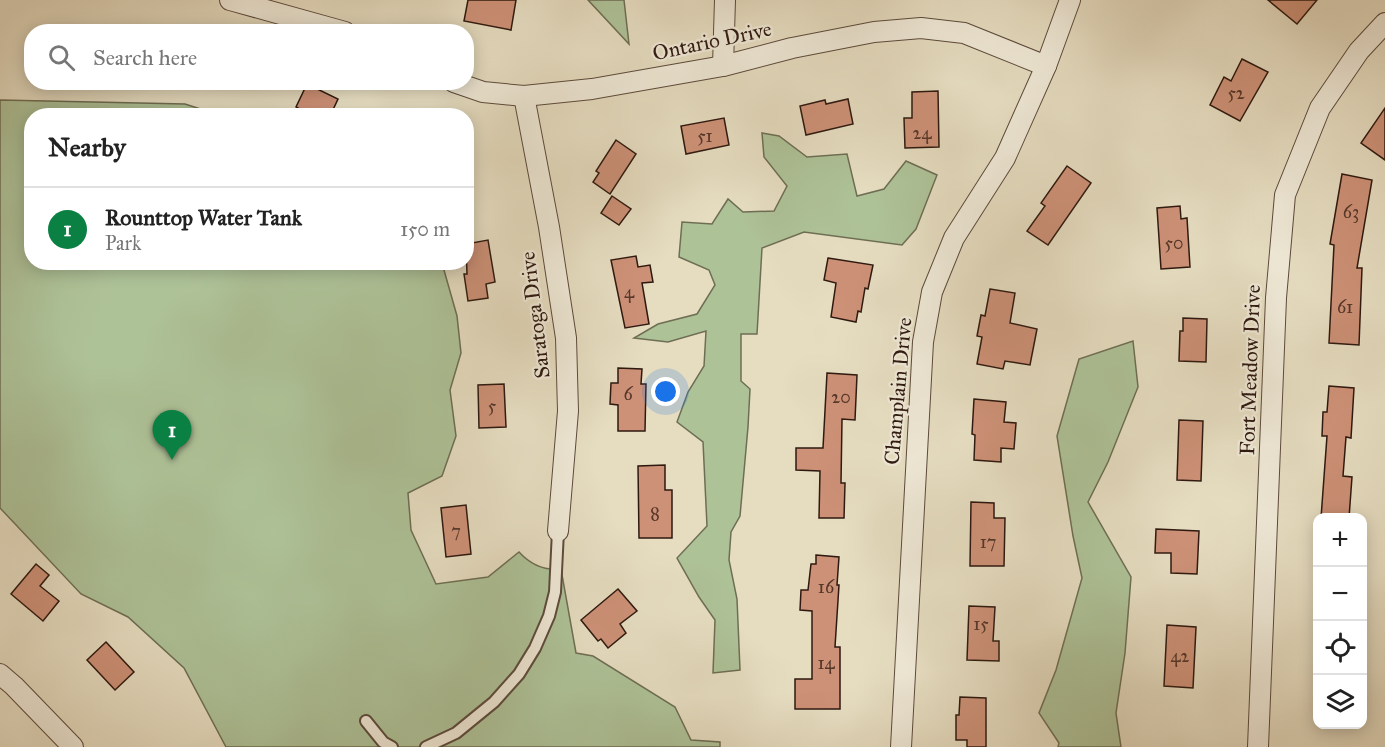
<!DOCTYPE html>
<html lang="en">
<head>
<meta charset="utf-8">
<style>
  :root { --surface:#fff; --page:#f6f6f6; --text:#222; --muted:#767676; --line:#e0e0e0; --accent:#0b8043 }
  body { margin:0; font-family:"IM FELL Great Primer",serif; background:var(--page); color:var(--text) }
  .controls { position:absolute; right:18px; bottom:18px; display:grid; overflow:hidden; border-radius:12px; box-shadow:0 3px 15px #0003 }
  .controls button { width:54px; height:54px; display:grid; place-items:center; padding:0; border:0; border-bottom:2px solid var(--line); background:var(--surface); color:var(--text); font:30px sans-serif }
  .you { position:absolute; left:666px; top:392px; width:21px; height:21px; margin:-15px; border:4px solid #fff; border-radius:50%; background:#1a73e8; box-shadow:0 0 0 9px #1a73e833 }
  .badge { display:grid; place-items:center; width:39px; height:39px; border-radius:50%; background:var(--accent); color:#fff; font-size:20px; font-weight:700 }
  .pin { position:absolute; translate:-50% -50px; filter:drop-shadow(0 2px 3px #0008) }
  .pin::after { content:''; position:absolute; top:32px; width:21px; height:18px; background:inherit; clip-path:polygon(0 0,100% 0,50% 100%) }
  .list { margin:0; padding:0; list-style:none }
  h2 { display:flex; justify-content:space-between; align-items:center; height:78px; margin:0; padding:0 24px; font-size:26px }
  h2 small { font-size:20px; font-weight:400; color:var(--muted) }
  .list li { display:grid; grid-template-columns:39px 1fr auto; gap:18px; align-items:center; box-sizing:border-box; height:84px; padding:0 24px; border-top:2px solid var(--line) }
  .list b { display:block; font-size:22px; white-space:nowrap }
  .list p { margin:0; font-size:20px; white-space:nowrap; color:var(--muted) }
  .list em { font-size:20px; font-style:normal; color:var(--muted) }
  .icon { flex:none; width:33px; height:33px; fill:none; stroke:currentColor; stroke-width:2; stroke-linecap:round; stroke-linejoin:round }
  .map { position:relative; flex:none; width:1385px; height:747px; overflow:hidden }
  .search { position:absolute; background:var(--surface); box-shadow:0 3px 15px #0003; left:24px; top:24px; width:450px; height:66px; display:flex; align-items:center; gap:15px; box-sizing:border-box; padding:0 21px; border-radius:24px; color:var(--muted); font-size:22px }
  .panel { position:absolute; background:var(--surface); box-shadow:0 3px 15px #0003; left:24px; top:108px; width:450px; height:162px; border-radius:24px }
  .map>svg:first-child { display:block }
</style>
</head>
<body>
<div class="map">
<svg width="1385" height="747" viewBox="0 0 1385 747">
  <rect width="100%" height="100%" fill="#e6ddc1"/>
  <filter id="stains"><feTurbulence type="fractalNoise" baseFrequency=".00333" numOctaves="4"/><feColorMatrix values="0 0 0 0 .2 0 0 0 0 .09 0 0 0 0 .02 0 0 0 .5 -.17"/></filter>
  <radialGradient id="worn" r=".72"><stop offset=".6" stop-color="#630" stop-opacity="0"/><stop offset="1" stop-color="#630" stop-opacity=".3"/></radialGradient>
  <!-- green -->
  <g fill="#aec298" stroke="#6e6e54" stroke-width="1.5">
    <polygon points="588,0 624,0 629,44"/>
    <path d="M0 100 185 104 219 115 32 116V262L442 263 457 316 461 353 450 390 456 436 442 476 408 493 411 530 436 584 488 577 519 552C531 565 544 571 561 569L576 653 593 656 675 707 691 740 720 742V747H226L184 668 128 617 81 594 0 508Z"/>
    <polygon points="762,133 779,136 807,157 847,154 857,196 884,189 906,161 937,175 916,229 902,245 804,232 762,248 757,334 741,334 741,381 750,389 748,427 740,516 731,532 729,560 737,599 740,670 713,673 715,620 699,597 677,558 707,526 703,442 677,422 688,392 704,366 706,331 668,342 634,338 658,324 697,314 715,285 709,270 679,257 682,222 712,224 728,199 743,212 774,211 787,186 764,157"/>
    <polygon points="1133,341 1138,387 1108,462 1088,502 1131,577 1125,653 1116,713 1121,747 1058,747 1059,743 1039,713 1056,670 1082,578 1073,536 1057,436 1079,359"/>
  </g>
  <!-- building -->
  <g fill="#cd9177" stroke="#2e1910" stroke-width="1.5">
    <polygon points="468,0 516,0 511,30 464,21"/>
    <polygon points="1268,0 1317,0 1297,24"/>
    <polygon points="1242,59 1268,72 1240,121 1210,105 1224,77 1231,81"/>
    <polygon points="307,84 338,99 330,116 313,116 296,107"/>
    <polygon points="938,91 939,147 905,148 904,118 912,118 912,92"/>
    <polygon points="848,99 853,124 806,135 800,106 825,100 826,104"/>
    <polygon points="1385,108 1385,160 1361,143"/>
    <polygon points="724,118 729,145 686,154 681,126"/>
    <polygon points="616,140 636,154 610,194 593,182 599,173 596,171"/>
    <polygon points="1067,166 1091,183 1048,245 1027,231 1045,206 1041,203"/>
    <polygon points="1342,174 1372,180 1357,268 1362,268 1359,345 1329,343 1334,245 1330,244"/>
    <polygon points="612,196 631,209 619,225 601,213"/>
    <polygon points="1180,206 1181,219 1187,218 1190,267 1161,269 1157,208"/>
    <polygon points="488,240 495,282 486,284 488,298 468,301 464,274 467,274 466,244"/>
    <polygon points="636,256 638,267 650,265 653,282 642,283 649,324 625,328 611,260"/>
    <polygon points="828,258 873,265 868,289 865,288 861,312 858,311 856,322 831,317 836,283 824,280"/>
    <polygon points="990,289 1015,293 1010,323 1037,329 1030,365 1005,361 1003,369 977,364 982,337 977,336 981,315 985,316"/>
    <polygon points="1183,318 1207,319 1206,362 1179,361 1180,331 1183,331"/>
    <polygon points="618,368 642,369 641,384 646,384 645,431 618,431 618,405 610,404 611,383 618,383"/>
    <polygon points="827,373 857,375 855,420 842,419 841,483 845,483 844,518 819,518 820,471 796,470 796,448 823,448"/>
    <polygon points="504,384 506,427 479,428 478,385"/>
    <polygon points="1329,386 1354,388 1351,438 1346,437 1343,476 1352,477 1349,518 1321,518 1327,436 1322,436 1323,412 1327,412"/>
    <polygon points="974,399 1006,402 1004,422 1016,423 1014,449 1001,448 1001,462 974,460 975,435 972,434"/>
    <polygon points="1179,420 1203,421 1201,481 1177,480"/>
    <polygon points="665,465 665,490 672,490 672,538 639,538 638,466"/>
    <polygon points="971,502 994,503 994,518 1005,518 1004,566 970,566"/>
    <polygon points="466,505 471,554 446,557 441,508"/>
    <polygon points="1156,529 1199,531 1197,574 1171,573 1171,553 1155,553"/>
    <polygon points="816,555 839,557 837,585 839,585 835,647 840,647 840,709 795,709 795,679 812,679 812,611 800,610 801,590 808,590 811,564 816,564"/>
    <polygon points="36,564 49,575 40,586 59,601 43,621 11,594"/>
    <polygon points="618,589 637,611 620,624 626,633 608,648 601,639 598,641 581,620"/>
    <polygon points="969,606 995,607 993,641 999,641 999,661 967,660"/>
    <polygon points="1167,625 1196,627 1193,688 1164,686"/>
    <polygon points="106,642 134,672 115,690 87,660"/>
    <polygon points="960,697 986,698 986,747 967,747 967,740 956,740 956,715 959,715"/>
  </g>
  <g fill="none" stroke-linecap="round" stroke-linejoin="round">
    <defs>
      <g id="lane">
        <polyline points="366,721 383,742 392,747"/>
        <polyline points="426,747 456,733 494,702 519,674 535,648 549,616 555,592 558,531"/>
      </g>
      <g id="street">
        <polyline points="230,0 345,32"/>
        <polyline points="723,66 725,0"/>
        <polyline points="454,82 483,92 524,96 592,89 723,66 792,48 874,32 921,28 964,33 1046,66"/>
        <polyline points="524,96 549,227 566,338 568,411 558,531"/>
        <polyline points="0,674 14,686 73,747"/>
        <polyline points="901,747 923,342 932,292 954,238 1005,158 1046,66 1070,0"/>
        <polyline points="1258,747 1276,298 1285,195 1320,108 1359,51 1385,23"/>
      </g>
    </defs>
    <!-- lane casing -->
    <use href="#lane" stroke="#5c4a3c" stroke-width="14"/>
    <!-- street casing -->
    <use href="#street" stroke="#5c4a3c" stroke-width="22"/>
    <!-- lane -->
    <use href="#lane" stroke="#efe9d7" stroke-width="10"/>
    <!-- street -->
    <use href="#street" stroke="#efe9d7" stroke-width="20"/>
  </g>
  <g text-anchor="middle" dominant-baseline="central" stroke-width="4.5" stroke-linejoin="round" paint-order="stroke">
    <!-- number labels -->
    <g font-size="18" fill="#56372a">
      <text x="1236" y="93">52</text>
      <text x="922" y="133">24</text>
      <text x="705" y="136">51</text>
      <text x="1351" y="212">63</text>
      <text x="1174" y="243">50</text>
      <text x="629" y="292">4</text>
      <text x="1345" y="307">61</text>
      <text x="628" y="394">6</text>
      <text x="841" y="397">20</text>
      <text x="492" y="406">5</text>
      <text x="655" y="514">8</text>
      <text x="456" y="531">7</text>
      <text x="988" y="542">17</text>
      <text x="826" y="587">16</text>
      <text x="981" y="624">15</text>
      <text x="1180" y="656">42</text>
      <text x="826" y="663">14</text>
    </g>
    <!-- street labels -->
    <g font-size="21" fill="#2e1910" stroke="#efe9d7">
      <text transform="translate(712 41) rotate(-12)">Ontario Drive</text>
      <text transform="translate(535 315) rotate(-97)">Saratoga Drive</text>
      <text transform="translate(1250 370) rotate(-88)">Fort Meadow Drive</text>
      <text transform="translate(898 391) rotate(-85)">Champlain Drive</text>
    </g>
  </g>
  <rect width="100%" height="100%" filter="url(#stains)"/>
  <rect width="100%" height="100%" fill="url(#worn)"/>
</svg>
<div class="controls">
<button>+</button>
<button>−</button>
<button><svg class="icon" aria-label="locate" viewBox="0 0 24 24"><circle cx="12" cy="12" r="6"/><path d="M12 2v4M12 18v4M2 12h4M18 12h4"/></svg></button>
<button><svg class="icon" aria-label="layers" viewBox="0 0 24 24"><path d="M12 4l9 5-9 5-9-5zM3 14l9 5 9-5"/></svg></button>
</div>
<div class="you"></div>
<div class="pin badge" style="left:172px;top:460px">1</div>
<div class="search"><svg class="icon" aria-label="search" viewBox="0 0 24 24"><circle cx="10" cy="10" r="6"/><path d="M15 15l6 6"/></svg>Search here</div>
<section class="panel">
<h2>Nearby<small></small></h2>
<ul class="list">
<li><span class="badge">1</span><div><b>Rounttop Water Tank</b><p>Park</p></div><em>150 m</em></li>
</ul>
</section>
</div>
</body>
</html>
